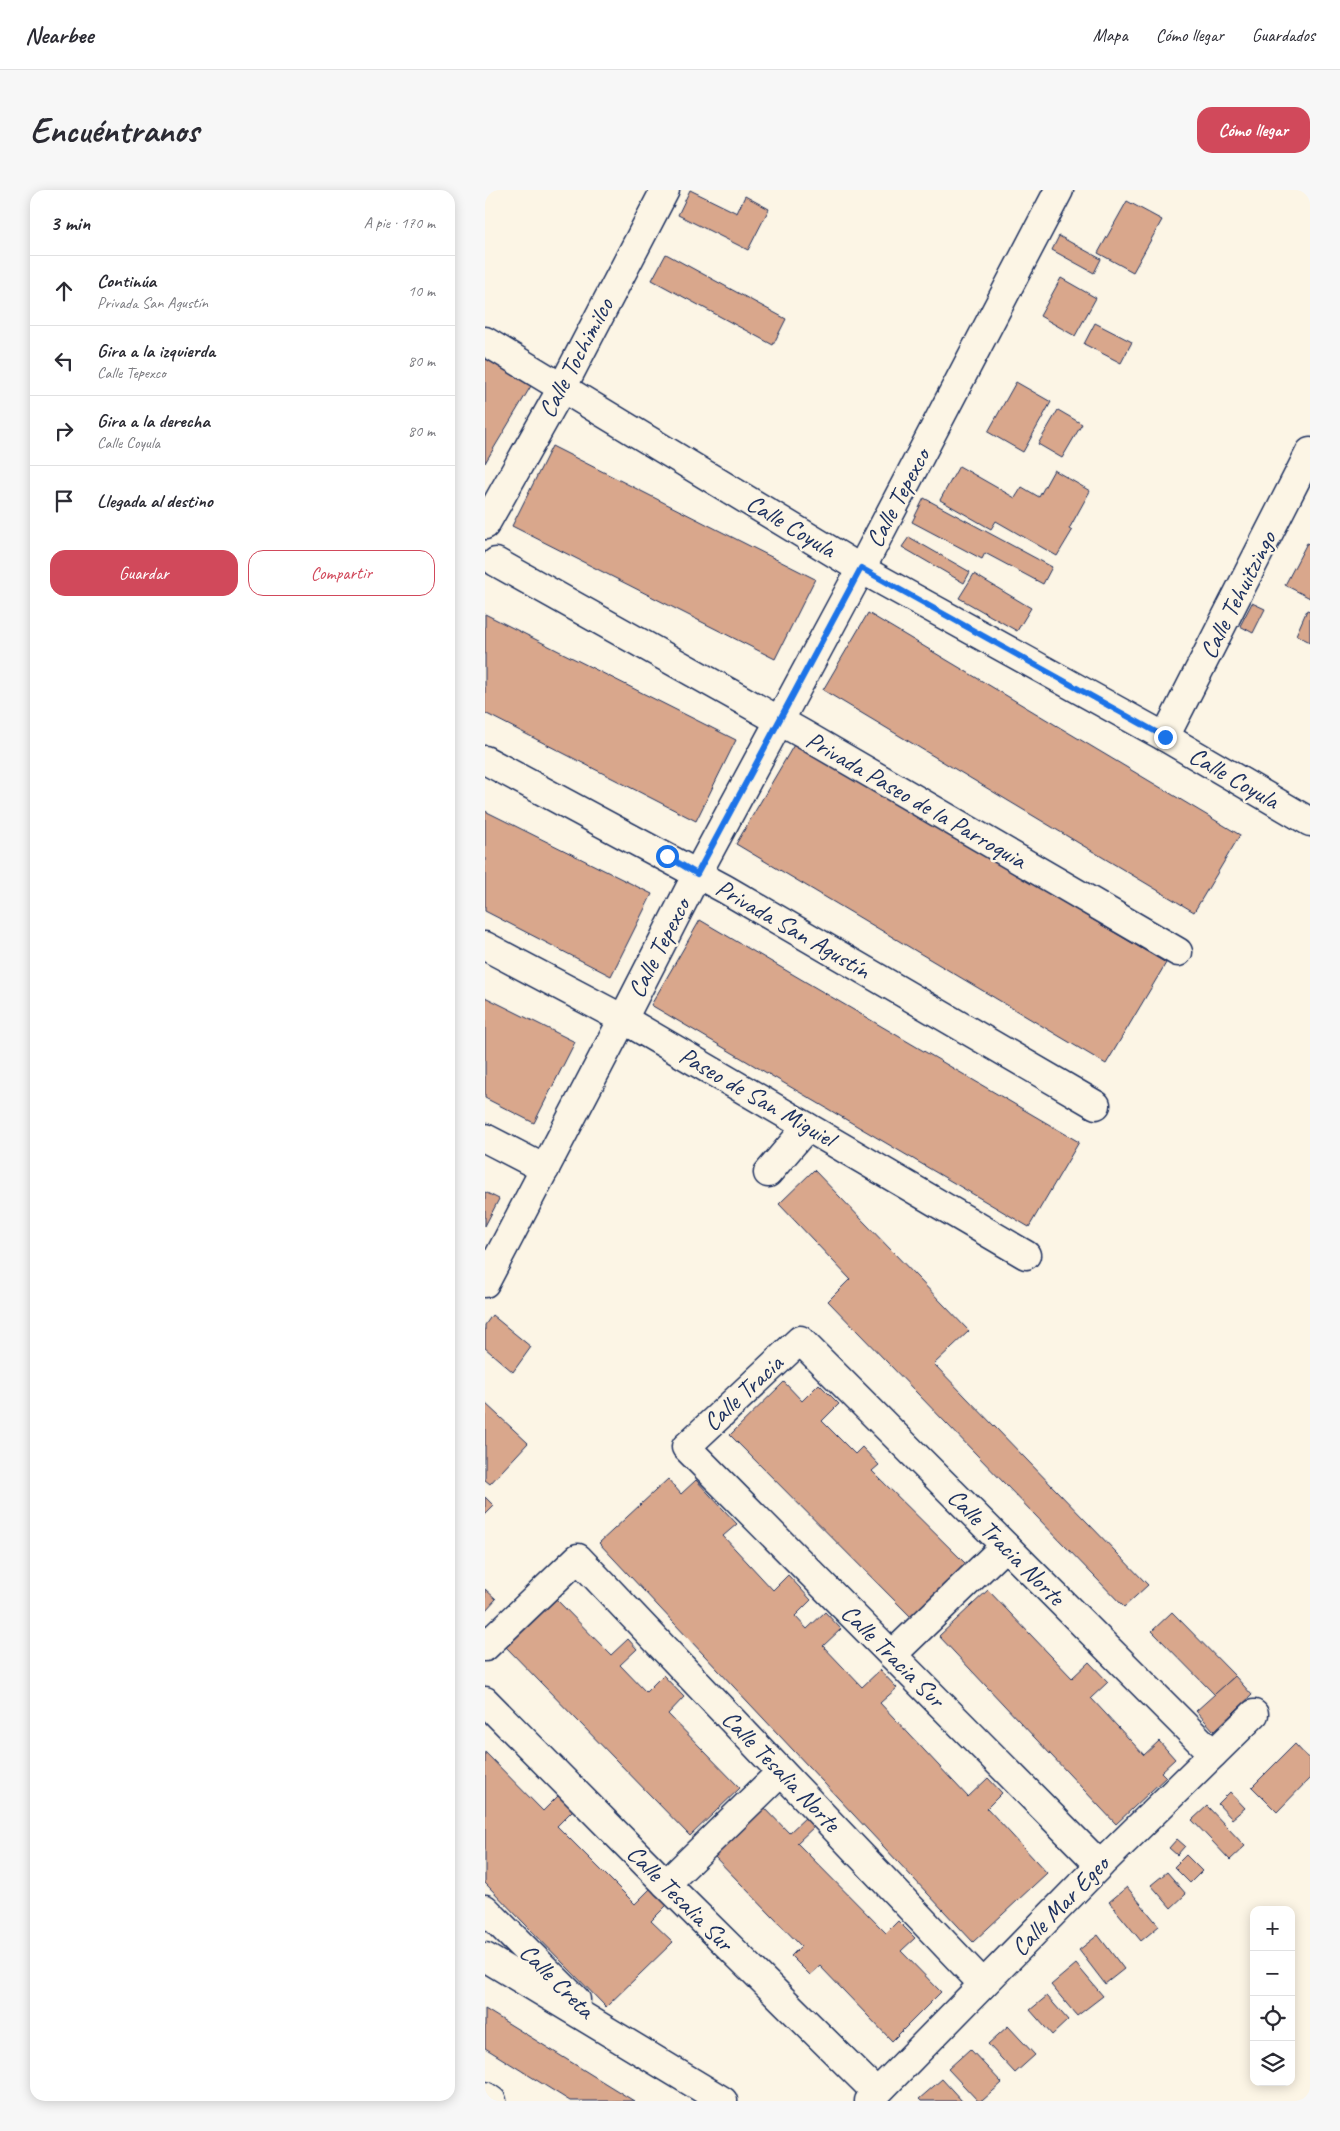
<!DOCTYPE html>
<html lang="es">
<head>
<meta charset="utf-8">
<style>
  :root { --surface:#fff; --page:#f7f7f7; --text:#2b2b33; --muted:#7c7c81; --line:#e1e1e2; --accent:#d1495b }
  body { margin:0; font-family:Caveat,sans-serif; background:var(--page); color:var(--text) }
  .controls { position:absolute; right:15px; bottom:15px; display:grid; overflow:hidden; border-radius:10px; box-shadow:0 2px 12px #0003 }
  .controls button { width:45px; height:45px; display:grid; place-items:center; padding:0; border:0; border-bottom:1px solid var(--line); background:var(--surface); color:var(--text); font:25px sans-serif }
  .stop { position:absolute; width:15px; height:15px; margin:-11px; border:4px solid #1a73e8; border-radius:50%; background:#fff }
  .stop.end { background:#1a73e8; border-color:#fff; box-shadow:0 1px 5px #0008 }
  .list { margin:0; padding:0; list-style:none }
  h2 { display:flex; justify-content:space-between; align-items:center; height:65px; margin:0; padding:0 20px; font-size:21px }
  h2 small { font-size:16px; font-weight:400; color:var(--muted) }
  .list li { display:grid; grid-template-columns:32px 1fr auto; gap:15px; align-items:center; box-sizing:border-box; height:70px; padding:0 20px; border-top:1px solid var(--line) }
  .list b { display:block; font-size:19px; white-space:nowrap }
  .list p { margin:0; font-size:16px; white-space:nowrap; color:var(--muted) }
  .list em { font-size:16px; font-style:normal; color:var(--muted) }
  .actions { display:flex; gap:10px; padding:15px 20px }
  .actions a { flex:1; padding:11px 0; border:1px solid var(--accent); border-radius:15px; text-align:center; font-size:18px; color:var(--accent) }
  .actions .main { background:var(--accent); color:#fff }
  .icon { flex:none; width:28px; height:28px; fill:none; stroke:currentColor; stroke-width:2; stroke-linecap:round; stroke-linejoin:round }
  .map { position:relative; flex:none; width:825px; height:1911px; overflow:hidden; border-radius:15px }
  header { display:flex; align-items:center; gap:30px; box-sizing:border-box; height:70px; padding:0 25px; background:var(--surface); border-bottom:1px solid var(--line) }
  header strong { font-size:24px }
  nav { display:flex; gap:28px; margin-inline-start:auto; font-size:18px }
  .intro { display:flex; align-items:center; justify-content:space-between; box-sizing:border-box; height:120px; padding:0 30px }
  h1 { margin:0; font-size:35px }
  .button { padding:12px 22px; border-radius:15px; background:var(--accent); color:#fff; font-size:18px; font-weight:700 }
  main { display:flex; gap:30px; padding:0 30px }
  aside { flex:1; background:var(--surface); border-radius:15px; box-shadow:0 2px 12px #0003 }
  .map>svg:first-child { display:block }
</style>
</head>
<body>
<header>
<strong>Nearbee</strong>
<nav><a>Mapa</a><a>Cómo llegar</a><a>Guardados</a></nav>
</header>
<div class="intro"><h1>Encuéntranos</h1><a class="button">Cómo llegar</a></div>
<main>
<aside>
<h2>3 min<small>A pie · 170 m</small></h2>
<ul class="list">
<li><svg class="icon" aria-label="ahead" viewBox="0 0 24 24"><path d="M12 20V5M6 11l6-6 6 6"/></svg><div><b>Continúa</b><p>Privada San Agustín</p></div><em>10 m</em></li>
<li><svg class="icon" aria-label="left" viewBox="0 0 24 24"><path d="M17 20v-9H6M10 6l-5 5 5 5"/></svg><div><b>Gira a la izquierda</b><p>Calle Tepexco</p></div><em>80 m</em></li>
<li><svg class="icon" aria-label="right" viewBox="0 0 24 24"><path d="M7 20v-9h11M14 6l5 5-5 5"/></svg><div><b>Gira a la derecha</b><p>Calle Coyula</p></div><em>80 m</em></li>
<li><svg class="icon" aria-label="arrive" viewBox="0 0 24 24"><path d="M6 21V4h12l-3 4 3 4H6"/></svg><div><b>Llegada al destino</b></div></li>
</ul>
<div class="actions"><a class="main">Guardar</a><a>Compartir</a></div>
</aside>
<div class="map">
<svg width="825" height="1911" viewBox="0 0 825 1911">
  <rect width="100%" height="100%" fill="#fcf5e5"/>
  <filter id="ink" filterUnits="userSpaceOnUse"><feTurbulence type="fractalNoise" baseFrequency=".02" numOctaves="2"/><feDisplacementMap in="SourceGraphic" scale="10" xChannelSelector="R" yChannelSelector="G"/><feConvolveMatrix kernelMatrix="1 2 1 2 8 2 1 2 1" color-interpolation-filters="sRGB"/></filter>
  <g filter="url(#ink)">
    <!-- building -->
    <g fill="#d9a78c" stroke="#1b2f5e">
      <polygon points="205,0 252,23 260,6 284,19 263,60 193,25"/>
      <polygon points="642,11 677,30 648,82 613,63"/>
      <polygon points="574,46 616,69 609,83 567,60"/>
      <polygon points="181,64 301,129 288,155 167,90"/>
      <polygon points="576,88 611,108 590,146 555,126"/>
      <polygon points="610,133 647,152 636,173 599,154"/>
      <polygon points="0,168 46,196 0,273"/>
      <polygon points="531,192 566,212 538,262 503,242"/>
      <polygon points="573,220 597,234 577,268 553,254"/>
      <polygon points="67,256 330,389 290,469 27,336"/>
      <polygon points="474,276 530,308 537,297 554,307 569,280 605,301 584,339 587,341 572,366 511,331 506,339 455,310"/>
      <polygon points="439,308 567,377 558,394 500,363 497,369 427,332"/>
      <polygon points="424,347 485,382 479,393 417,357"/>
      <polygon points="822,353 825,354 825,408 800,395"/>
      <polygon points="489,384 546,418 532,441 474,408"/>
      <polygon points="767,413 780,419 768,443 755,436"/>
      <polygon points="822,420 825,421 825,452 811,445"/>
      <polygon points="383,423 755,645 709,722 338,500"/>
      <polygon points="0,424 251,550 211,631 0,523"/>
      <polygon points="310,553 681,773 621,874 251,654"/>
      <polygon points="0,621 167,704 126,786 0,721"/>
      <polygon points="215,730 594,952 544,1037 166,815"/>
      <polygon points="0,807 90,852 49,933 0,908"/>
      <polygon points="329,980 484,1141 449,1174 663,1395 639,1417 343,1111 365,1089 294,1014"/>
      <polygon points="0,1002 14,1009 0,1036"/>
      <polygon points="7,1125 46,1157 28,1182 0,1158 0,1135"/>
      <polygon points="299,1192 317,1211 334,1194 354,1214 337,1231 370,1264 377,1257 394,1275 387,1281 482,1375 428,1429 245,1245"/>
      <polygon points="0,1213 43,1253 5,1294 0,1290"/>
      <polygon points="183,1289 196,1304 211,1290 252,1334 238,1346 288,1400 303,1385 326,1410 310,1426 322,1439 340,1422 356,1439 338,1456 377,1497 395,1480 412,1498 395,1513 483,1607 503,1588 517,1603 502,1618 562,1683 488,1752 114,1353"/>
      <polygon points="0,1307 9,1316 0,1325"/>
      <polygon points="0,1399 11,1409 0,1421"/>
      <polygon points="503,1400 587,1488 604,1472 623,1492 606,1508 659,1565 674,1551 690,1569 676,1582 681,1587 631,1634 454,1446"/>
      <polygon points="70,1408 126,1465 143,1449 152,1459 135,1475 161,1502 178,1485 199,1507 183,1524 255,1598 205,1646 20,1456"/>
      <polygon points="687,1422 750,1486 730,1505 667,1441"/>
      <polygon points="750,1486 767,1505 729,1541 711,1521"/>
      <polygon points="810,1554 825,1570 825,1588 792,1622 767,1597"/>
      <polygon points="0,1562 58,1621 75,1604 90,1618 72,1636 150,1714 167,1697 183,1714 166,1731 188,1752 121,1817 0,1693"/>
      <polygon points="745,1602 760,1618 747,1629 733,1614"/>
      <polygon points="278,1616 304,1643 322,1626 331,1635 312,1653 401,1743 413,1731 430,1748 416,1761 456,1802 407,1851 335,1776 325,1785 306,1766 316,1756 227,1664"/>
      <polygon points="722,1616 760,1656 745,1670 707,1630"/>
      <polygon points="692,1649 700,1656 692,1665 684,1658"/>
      <polygon points="701,1665 717,1681 705,1693 689,1677"/>
      <polygon points="682,1682 701,1704 686,1718 666,1695"/>
      <polygon points="642,1697 674,1736 656,1751 624,1712"/>
      <polygon points="613,1745 639,1779 620,1794 594,1760"/>
      <polygon points="591,1774 618,1806 592,1826 566,1795"/>
      <polygon points="562,1806 583,1830 567,1845 545,1820"/>
      <polygon points="0,1819 149,1911 85,1911 0,1858"/>
      <polygon points="523,1836 550,1865 530,1883 503,1854"/>
      <polygon points="485,1859 517,1893 497,1911 493,1911 463,1879"/>
      <polygon points="457,1889 477,1911 436,1911 434,1909"/>
    </g>
    <g fill="none" stroke-linecap="round" stroke-linejoin="round">
      <defs>
        <g id="minor">
          <polyline points="0,151 376,379 680,547 825,632"/>
          <polyline points="0,335 77,198 180,0"/>
          <polyline points="11,372 318,544 693,762"/>
          <polyline points="680,547 825,262"/>
          <polyline points="0,570 240,699 611,915"/>
          <polyline points="0,756 138,829 541,1065"/>
          <polyline points="0,948 60,979"/>
          <polyline points="283,983 322,937"/>
          <polyline points="0,1093 138,829 212,684 376,379 574,0"/>
          <polyline points="0,1457 93,1368 498,1794"/>
          <polyline points="407,1465 520,1356"/>
          <polyline points="0,1511 181,1694 392,1903"/>
          <polyline points="615,1675 201,1257 315,1150 728,1564"/>
          <polyline points="181,1694 296,1582"/>
          <polyline points="0,1719 91,1810"/>
          <polyline points="0,1767 238,1911"/>
          <polyline points="0,1906 7,1911"/>
          <polyline points="384,1911 615,1675 769,1524"/>
        </g>
      </defs>
      <!-- minor casing -->
      <use href="#minor" stroke="#1b2f5e" stroke-width="31"/>
      <!-- minor -->
      <use href="#minor" stroke="#fcf5e5" stroke-width="28"/>
    </g>
  </g>
  <g fill="none" stroke-linecap="round" stroke-linejoin="round" filter="url(#ink)">
    <!-- route -->
    <polyline stroke="#1a73e8" stroke-width="6" points="182,666 212,684 376,378 680,547"/>
  </g>
  <g text-anchor="middle" dominant-baseline="central" stroke-width="5" stroke-linejoin="round" paint-order="stroke">
    <!-- street labels -->
    <g font-size="25" fill="#1b2f5e" stroke="#fcf5e5">
      <text transform="translate(91 168) rotate(-62)">Calle Tochimilco</text>
      <text transform="translate(413 308) rotate(-62)">Calle Tepexco</text>
      <text transform="translate(306 336) rotate(31)">Calle Coyula</text>
      <text transform="translate(753 405) rotate(-63)">Calle Tehuitzingo</text>
      <text transform="translate(749 588) rotate(30)">Calle Coyula</text>
      <text transform="translate(431 610) rotate(30)">Privada Paseo de la Parroquia</text>
      <text transform="translate(308 739) rotate(30)">Privada San Agustín</text>
      <text transform="translate(174 758) rotate(-63)">Calle Tepexco</text>
      <text transform="translate(272 907) rotate(30)">Paseo de San Miguiel</text>
      <text transform="translate(258 1203) rotate(-43)">Calle Tracia</text>
      <text transform="translate(521 1357) rotate(45)">Calle Tracia Norte</text>
      <text transform="translate(408 1466) rotate(45)">Calle Tracia Sur</text>
      <text transform="translate(296 1581) rotate(46)">Calle Tesalia Norte</text>
      <text transform="translate(195 1708) rotate(45)">Calle Tesalia Sur</text>
      <text transform="translate(575 1716) rotate(-46)">Calle Mar Egeo</text>
      <text transform="translate(72 1791) rotate(45)">Calle Creta</text>
    </g>
  </g>
</svg>
<div class="controls">
<button>+</button>
<button>−</button>
<button><svg class="icon" aria-label="locate" viewBox="0 0 24 24"><circle cx="12" cy="12" r="6"/><path d="M12 2v4M12 18v4M2 12h4M18 12h4"/></svg></button>
<button><svg class="icon" aria-label="layers" viewBox="0 0 24 24"><path d="M12 4l9 5-9 5-9-5zM3 14l9 5 9-5"/></svg></button>
</div>
<div class="stop" style="left:182px;top:666px"></div>
<div class="stop end" style="left:680px;top:547px"></div>
</div>
</main>
</body>
</html>
